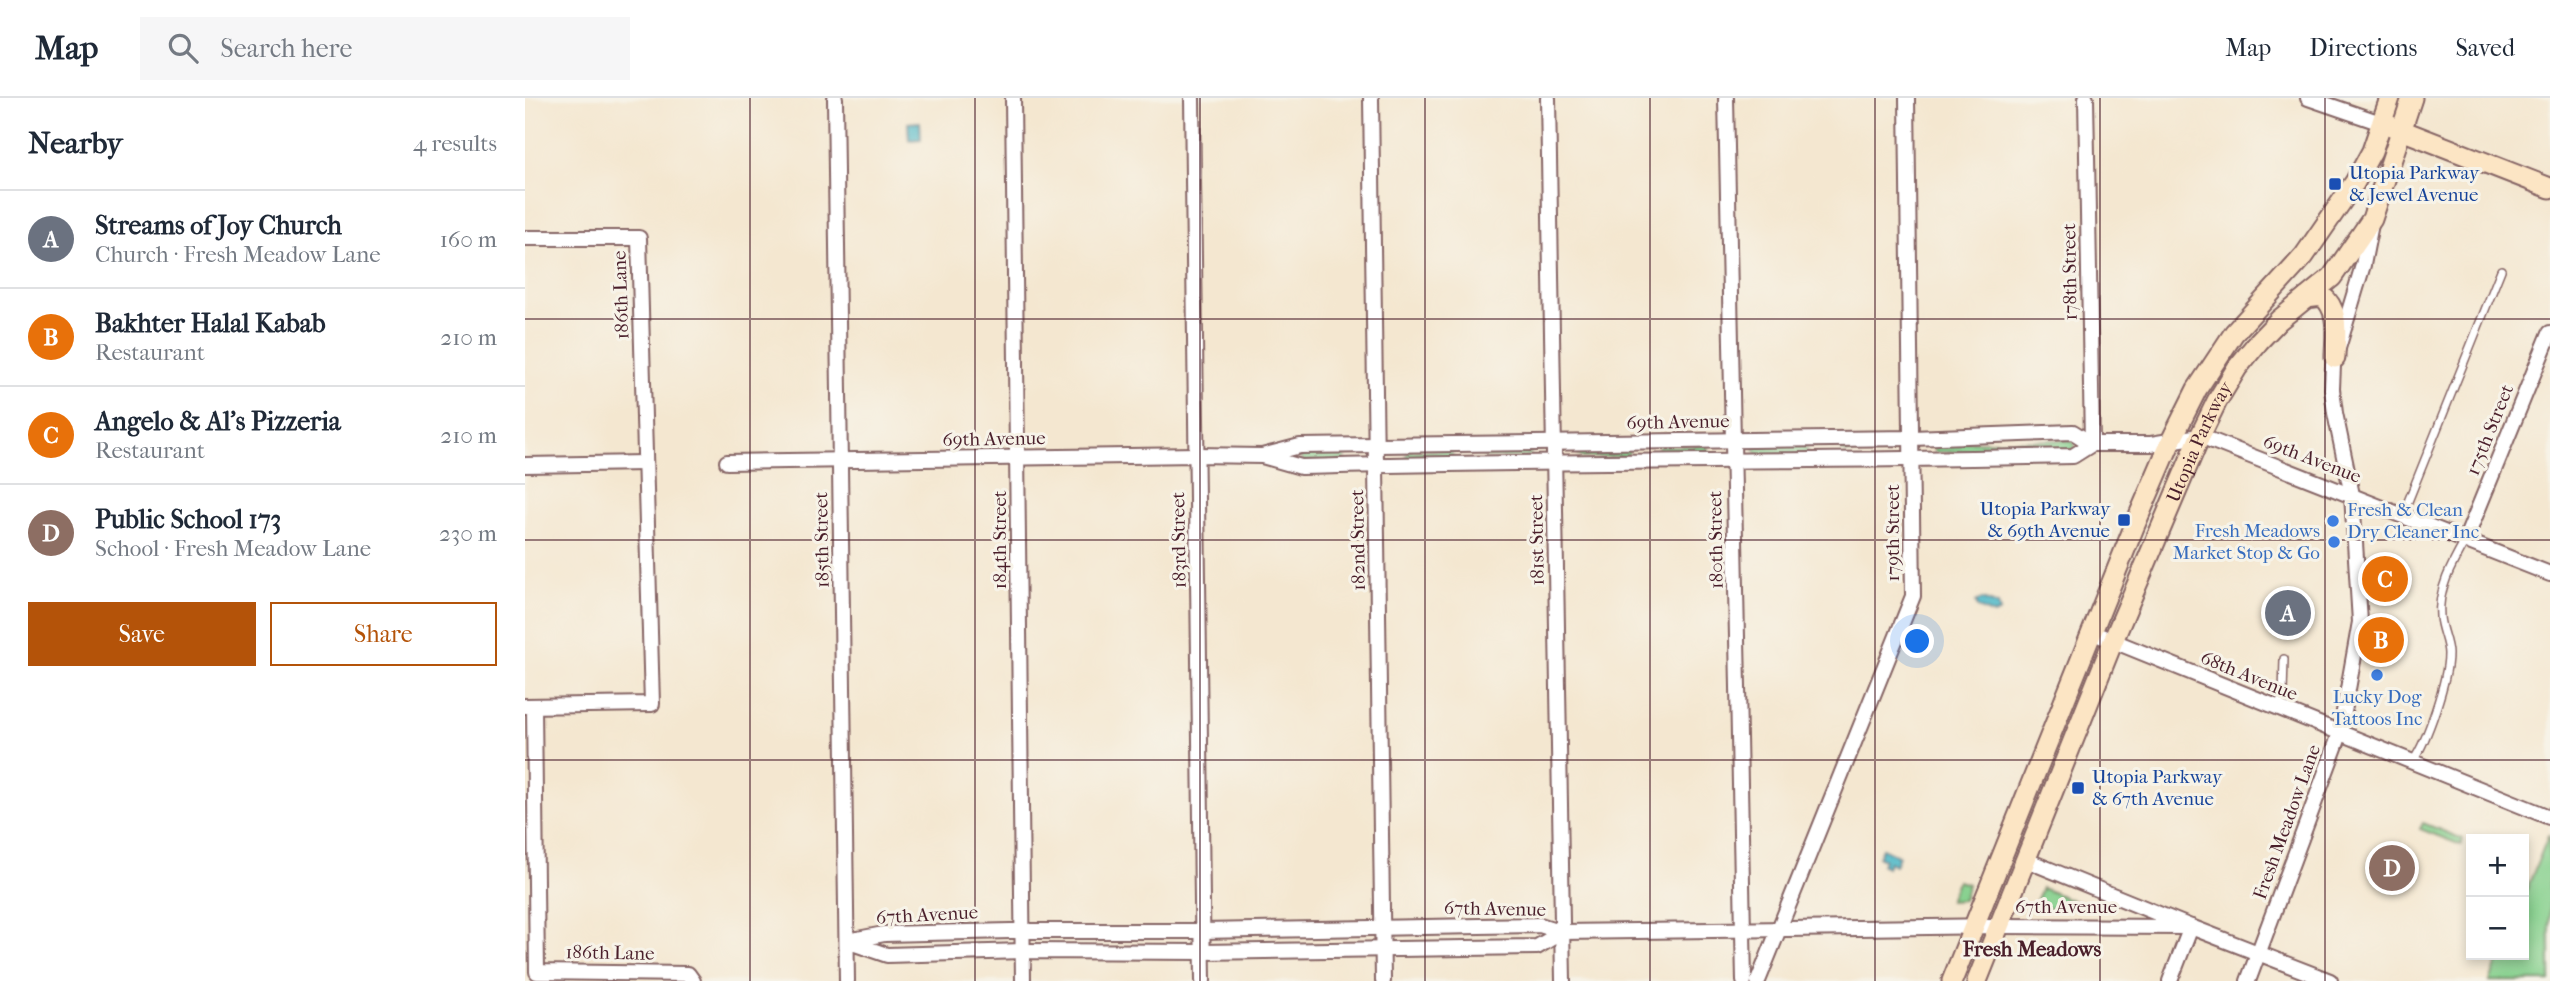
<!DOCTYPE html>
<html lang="en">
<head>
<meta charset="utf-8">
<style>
  :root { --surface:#fff; --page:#f6f6f7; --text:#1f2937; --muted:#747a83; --line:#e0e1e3; --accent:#b45309 }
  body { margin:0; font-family:"IM FELL French Canon",serif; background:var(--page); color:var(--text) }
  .controls { position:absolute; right:21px; bottom:21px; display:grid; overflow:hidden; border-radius:0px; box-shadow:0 4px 10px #0003 }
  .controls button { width:63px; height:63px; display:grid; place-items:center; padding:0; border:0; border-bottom:2px solid var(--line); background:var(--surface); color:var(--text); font:35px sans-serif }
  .you { position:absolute; left:1393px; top:544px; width:24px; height:24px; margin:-18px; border:5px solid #fff; border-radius:50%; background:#1a73e8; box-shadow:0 0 0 10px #1a73e833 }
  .badge { display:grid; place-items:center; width:46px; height:46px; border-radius:50%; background:var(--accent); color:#fff; font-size:23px; font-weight:700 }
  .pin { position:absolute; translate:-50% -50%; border:4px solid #fff; box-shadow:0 2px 7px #0006 }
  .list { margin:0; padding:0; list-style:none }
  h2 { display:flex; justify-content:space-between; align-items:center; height:91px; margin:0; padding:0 28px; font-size:30px }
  h2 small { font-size:23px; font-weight:400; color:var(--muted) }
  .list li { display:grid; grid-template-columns:46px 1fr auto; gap:21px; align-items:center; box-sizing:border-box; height:98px; padding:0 28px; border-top:2px solid var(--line) }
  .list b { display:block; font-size:26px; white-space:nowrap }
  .list p { margin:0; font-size:23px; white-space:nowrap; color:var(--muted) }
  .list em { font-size:23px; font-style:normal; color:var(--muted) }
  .actions { display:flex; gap:14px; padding:21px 28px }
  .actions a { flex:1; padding:16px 0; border:2px solid var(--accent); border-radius:0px; text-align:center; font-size:24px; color:var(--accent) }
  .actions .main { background:var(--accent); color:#fff }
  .icon { flex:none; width:38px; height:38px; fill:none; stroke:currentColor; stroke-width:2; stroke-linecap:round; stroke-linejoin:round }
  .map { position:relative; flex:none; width:2025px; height:883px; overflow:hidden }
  header { display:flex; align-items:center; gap:42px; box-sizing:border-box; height:98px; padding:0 35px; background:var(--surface); border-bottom:2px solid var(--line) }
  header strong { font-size:33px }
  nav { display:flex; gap:38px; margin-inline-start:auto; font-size:24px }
  .search { width:490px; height:63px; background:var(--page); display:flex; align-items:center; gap:18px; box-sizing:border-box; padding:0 24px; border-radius:0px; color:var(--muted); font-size:26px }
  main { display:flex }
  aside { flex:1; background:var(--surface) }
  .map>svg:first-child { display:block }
</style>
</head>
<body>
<header>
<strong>Map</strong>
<div class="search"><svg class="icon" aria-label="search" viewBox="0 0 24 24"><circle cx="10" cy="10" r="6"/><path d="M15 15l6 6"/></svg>Search here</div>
<nav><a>Map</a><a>Directions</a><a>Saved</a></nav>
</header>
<main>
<aside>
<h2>Nearby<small>4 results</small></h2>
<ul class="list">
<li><span class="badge" style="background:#6b7280">A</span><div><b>Streams of Joy Church</b><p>Church · Fresh Meadow Lane</p></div><em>160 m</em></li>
<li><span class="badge" style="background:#e8710a">B</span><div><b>Bakhter Halal Kabab</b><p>Restaurant</p></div><em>210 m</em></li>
<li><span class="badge" style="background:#e8710a">C</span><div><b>Angelo &amp; Al's Pizzeria</b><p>Restaurant</p></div><em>210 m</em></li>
<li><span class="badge" style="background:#8d6e63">D</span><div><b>Public School 173</b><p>School · Fresh Meadow Lane</p></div><em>230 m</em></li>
</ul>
<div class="actions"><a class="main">Save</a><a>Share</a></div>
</aside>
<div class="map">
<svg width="2025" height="883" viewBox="0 0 2025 883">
  <rect width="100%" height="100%" fill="#f7f3e8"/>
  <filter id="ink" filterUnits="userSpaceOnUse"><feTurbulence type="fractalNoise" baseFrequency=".0143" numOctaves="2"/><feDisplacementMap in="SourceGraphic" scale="14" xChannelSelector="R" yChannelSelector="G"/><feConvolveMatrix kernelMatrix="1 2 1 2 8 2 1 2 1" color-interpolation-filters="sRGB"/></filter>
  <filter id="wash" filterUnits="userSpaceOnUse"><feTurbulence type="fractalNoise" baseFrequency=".00686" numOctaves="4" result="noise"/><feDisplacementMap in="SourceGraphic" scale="28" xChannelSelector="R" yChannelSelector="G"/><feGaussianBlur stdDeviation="1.57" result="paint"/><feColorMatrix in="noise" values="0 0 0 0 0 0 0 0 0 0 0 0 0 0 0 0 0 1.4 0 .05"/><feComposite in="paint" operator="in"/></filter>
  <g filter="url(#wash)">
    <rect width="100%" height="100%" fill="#f4e7d0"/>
    <!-- green -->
    <g fill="#85d08d" stroke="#68785c" stroke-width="2">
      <polygon points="1545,342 1549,344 1550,348 1547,352 1410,354 1407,346 1411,344"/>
      <polygon points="1320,346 1363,346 1367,351 1364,355 1321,355 1317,353 1317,348"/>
      <polygon points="1232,347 1279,347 1283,353 1280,356 1232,356 1229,350"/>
      <polygon points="1134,348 1182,348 1184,354 1181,358 1134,357 1132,355"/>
      <polygon points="1055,349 1101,349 1104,355 1101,358 1058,360 1053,357"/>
      <polygon points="1003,350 1006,356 1003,359 963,360 958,358 958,354 961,351"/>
      <polygon points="925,352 928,358 925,361 886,362 881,359 883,353"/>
      <polygon points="817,353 820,355 819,363 778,363 774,357 776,354"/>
      <polygon points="1898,725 1938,741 1936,747 1895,731"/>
      <polygon points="2024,736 2025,883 1965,883 1975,857 1999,857 1999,798"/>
      <polygon points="1432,783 1443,786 1438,802 1424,803"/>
      <polygon points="1517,790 1559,807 1558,810 1508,810"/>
    </g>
    <!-- water -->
    <g fill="#4bb7c7" stroke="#4a6b79" stroke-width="2">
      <polygon points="395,24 396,41 384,42 383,25"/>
      <polygon points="1457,501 1473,507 1475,514 1469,517 1453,510 1451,504"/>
      <polygon points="1357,750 1374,758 1370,767 1364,764 1362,769 1357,767 1359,762 1353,759"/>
    </g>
  </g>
  <g filter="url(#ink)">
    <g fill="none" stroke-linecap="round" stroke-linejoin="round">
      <defs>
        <g id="lane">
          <polyline points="1878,416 1976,172"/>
          <polyline points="1753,609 1758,596 1759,561"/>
          <path d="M1888 663C1902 643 1923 582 1923 556 1923 544 1916 532 1915 519 1912 493 1927 466 1940 443"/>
        </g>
        <g id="street">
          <polyline points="310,0 322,883"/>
          <polyline points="488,0 498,883"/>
          <polyline points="667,0 678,883"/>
          <polyline points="846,0 858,883"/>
          <polyline points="1023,0 1038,883"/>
          <polyline points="1201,0 1219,883"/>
          <polyline points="1561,0 1567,346"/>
          <polyline points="1783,0 1856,25"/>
          <polyline points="0,140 114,140 127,606 0,608"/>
          <polyline points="737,358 775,348 1387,340 1548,334 1567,346"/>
          <path d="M202 364 672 357 737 358 776 369C1033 362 1290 364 1548 358L1567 346H1626L1675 338 2025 476"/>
          <polyline points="0,367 120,365"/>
          <polyline points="1940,443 2025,235"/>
          <polyline points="1566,534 2024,719 2025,718"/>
          <polyline points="9,608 12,874 163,876 168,883"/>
          <polyline points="1501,762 1666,829 1645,883"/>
          <polyline points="322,843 359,836 485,833 677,833 1015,827 1037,834 1474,828 1666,829 1805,883"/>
          <polyline points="324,844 362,857 498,853 678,854 1012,849 1037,834"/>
          <polyline points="1233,883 1388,498 1382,0"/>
          <polyline points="1723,883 1815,636 1835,524 1827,397 1810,315 1807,291 1808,267 1838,167 1846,126"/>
        </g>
        <g id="secondary">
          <polyline points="1866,28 2025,90"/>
          <path d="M1781 200 1797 198C1816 212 1810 239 1810 260"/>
          <polyline points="1427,883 1609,429 1646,343 1672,291 1709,235 1779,158 1830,84 1847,53 1865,0"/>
          <path id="s1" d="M1452 883 1588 543 1675 338 1692 303 1712 270 1734 243 1754 222 1807 179 1847 121 1887 0"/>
        </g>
      </defs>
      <!-- lane casing -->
      <use href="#lane" stroke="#866565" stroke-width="10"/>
      <!-- street casing -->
      <use href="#street" stroke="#866565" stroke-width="18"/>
      <!-- secondary casing -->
      <use href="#secondary" stroke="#866565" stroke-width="23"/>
      <!-- lane -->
      <use href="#lane" stroke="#fff" stroke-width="7"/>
      <!-- street -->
      <use href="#street" stroke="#fff" stroke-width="14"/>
      <!-- secondary -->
      <use href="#secondary" stroke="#fce5c4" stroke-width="19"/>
    </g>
  </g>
  <!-- grid -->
  <path fill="none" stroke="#4a1f2b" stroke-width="2" stroke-opacity="0.55" d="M225 0V883M450 0V883M675 0V883M900 0V883M1125 0V883M1350 0V883M1575 0V883M1800 0V883M0 221H2025M0 442H2025M0 662H2025"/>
  <!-- markers -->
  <g fill="#1a4fb4" stroke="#f7f3e8" stroke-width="2.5">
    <rect x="1803" y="79" width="14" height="14" rx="3.5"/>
    <rect x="1592" y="415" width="14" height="14" rx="3.5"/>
    <rect x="1546" y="683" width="14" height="14" rx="3.5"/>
  </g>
  <g fill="#3f7fe0" stroke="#f7f3e8" stroke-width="2.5">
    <circle cx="1808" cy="423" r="7"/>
    <circle cx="1809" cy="444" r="7"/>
    <circle cx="1852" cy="577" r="7"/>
  </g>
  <g text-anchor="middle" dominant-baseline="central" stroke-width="6" stroke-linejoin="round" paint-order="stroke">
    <!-- transit labels -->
    <g font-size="19" fill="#164399" stroke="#f7f3e8" text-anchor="start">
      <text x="1824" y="75">Utopia Parkway<tspan x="1824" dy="22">&amp; Jewel Avenue</tspan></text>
      <text x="1585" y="411" text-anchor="end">Utopia Parkway<tspan x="1585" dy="22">&amp; 69th Avenue</tspan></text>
      <text x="1567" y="679">Utopia Parkway<tspan x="1567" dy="22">&amp; 67th Avenue</tspan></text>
    </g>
    <!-- street labels -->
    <g font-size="19" fill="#4a1f2b" stroke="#f7f3e8">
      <text transform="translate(1545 174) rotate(-91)">178th Street</text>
      <text transform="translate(96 197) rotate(-92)">186th Lane</text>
      <text transform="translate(1153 324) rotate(-1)">69th Avenue</text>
      <text transform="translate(1965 332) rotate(-68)">175th Street</text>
      <text transform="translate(469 341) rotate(-1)">69th Avenue</text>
      <text stroke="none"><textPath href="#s1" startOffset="583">Utopia Parkway</textPath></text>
      <text transform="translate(1787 361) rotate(21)">69th Avenue</text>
      <text transform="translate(1368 435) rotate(-90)">179th Street</text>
      <text transform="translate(297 442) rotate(-91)">185th Street</text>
      <text transform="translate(475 442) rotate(-90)">184th Street</text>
      <text transform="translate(654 442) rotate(-91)">183rd Street</text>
      <text transform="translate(833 442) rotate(-91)">182nd Street</text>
      <text transform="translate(1012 442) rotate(-91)">181st Street</text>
      <text transform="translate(1191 442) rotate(-91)">180th Street</text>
      <text transform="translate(1724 578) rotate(22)">68th Avenue</text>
      <text transform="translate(1762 724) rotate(-70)">Fresh Meadow Lane</text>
      <text x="1541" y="809">67th Avenue</text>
      <text transform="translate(970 811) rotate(1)">67th Avenue</text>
      <text transform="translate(402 817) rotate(-3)">67th Avenue</text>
      <text transform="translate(85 855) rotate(1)">186th Lane</text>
    </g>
    <!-- shop labels -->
    <g font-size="19" fill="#366cbe" stroke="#f7f3e8" text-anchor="start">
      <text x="1822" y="412">Fresh &amp; Clean<tspan x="1822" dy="22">Dry Cleaner Inc</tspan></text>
      <text x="1795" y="433" text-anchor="end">Fresh Meadows<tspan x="1795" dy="22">Market Stop &amp; Go</tspan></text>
      <text x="1852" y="599" text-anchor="middle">Lucky Dog<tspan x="1852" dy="22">Tattoos Inc</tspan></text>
    </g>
    <!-- neighbourhood labels -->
    <g font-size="21" font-weight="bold" fill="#4a1f2b" stroke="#f7f3e8">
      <text x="1507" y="851">Fresh Meadows</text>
    </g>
  </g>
</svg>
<div class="controls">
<button>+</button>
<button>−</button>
</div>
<div class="you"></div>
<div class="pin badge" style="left:1763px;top:515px;background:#6b7280">A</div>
<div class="pin badge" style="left:1856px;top:542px;background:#e8710a">B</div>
<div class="pin badge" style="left:1860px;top:481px;background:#e8710a">C</div>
<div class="pin badge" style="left:1867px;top:770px;background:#8d6e63">D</div>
</div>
</main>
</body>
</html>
